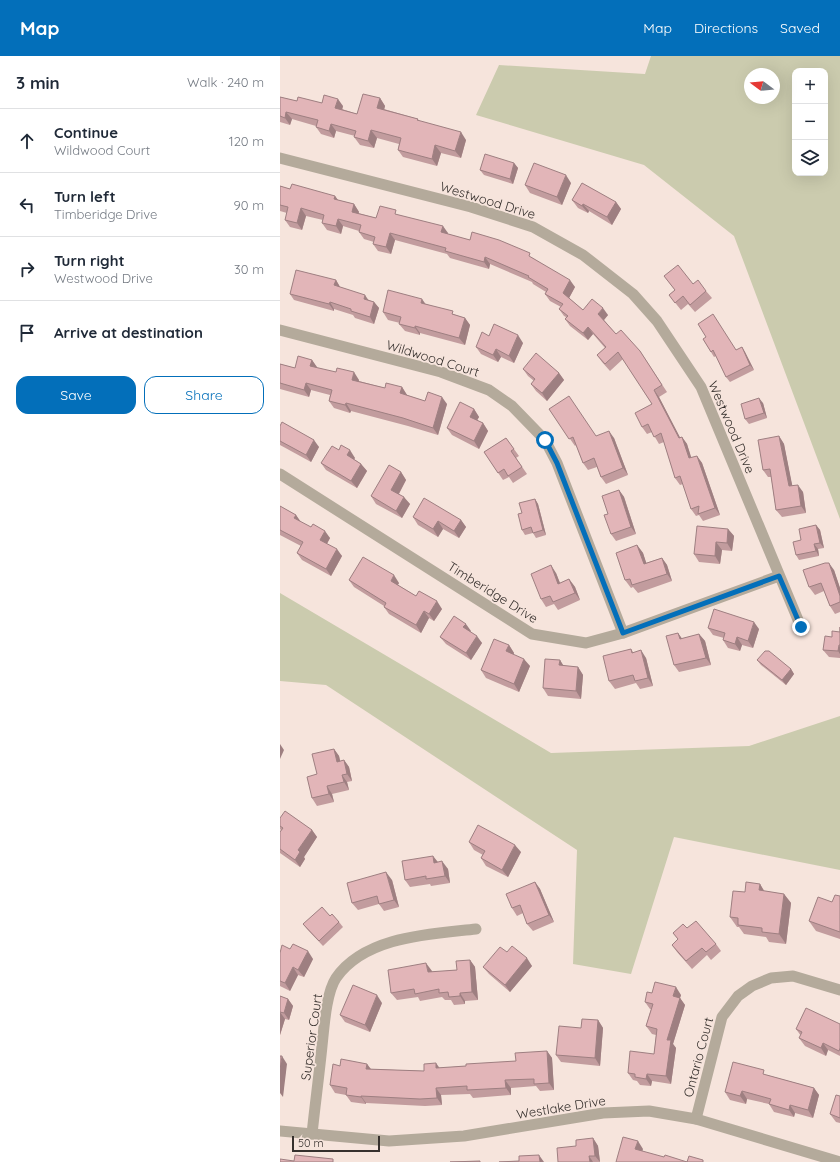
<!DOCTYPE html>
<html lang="en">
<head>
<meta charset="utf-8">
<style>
  :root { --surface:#fff; --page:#f2f2f3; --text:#1f2937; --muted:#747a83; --line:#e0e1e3; --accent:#036fba }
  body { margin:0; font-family:Quicksand,sans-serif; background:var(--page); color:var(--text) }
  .controls { position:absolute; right:12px; top:12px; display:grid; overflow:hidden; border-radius:8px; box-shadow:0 4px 16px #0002 }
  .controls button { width:36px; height:36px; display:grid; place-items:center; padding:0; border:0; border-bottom:1px solid var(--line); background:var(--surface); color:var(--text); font:20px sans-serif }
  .compass { position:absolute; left:464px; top:12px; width:36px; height:36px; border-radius:50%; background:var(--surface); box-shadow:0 4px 16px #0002; rotate:286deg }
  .scale { position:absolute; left:12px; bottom:10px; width:88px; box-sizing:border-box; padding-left:4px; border:2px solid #36302d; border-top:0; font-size:11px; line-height:14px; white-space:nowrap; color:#36302d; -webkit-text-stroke:3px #f6e4dc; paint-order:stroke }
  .stop { position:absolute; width:12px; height:12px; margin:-9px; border:3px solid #036fba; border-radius:50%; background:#fff }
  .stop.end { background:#036fba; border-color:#fff; box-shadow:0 1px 4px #0008 }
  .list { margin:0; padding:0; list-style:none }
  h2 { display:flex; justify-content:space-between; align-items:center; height:52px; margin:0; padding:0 16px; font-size:17px }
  h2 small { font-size:13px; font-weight:400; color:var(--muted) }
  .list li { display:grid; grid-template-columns:26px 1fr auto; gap:12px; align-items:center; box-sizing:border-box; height:64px; padding:0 16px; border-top:1px solid var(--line) }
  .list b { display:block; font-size:15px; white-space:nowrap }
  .list p { margin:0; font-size:13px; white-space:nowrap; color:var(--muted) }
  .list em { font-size:13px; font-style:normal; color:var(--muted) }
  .actions { display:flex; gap:8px; padding:12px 16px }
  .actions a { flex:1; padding:9px 0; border:1px solid var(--accent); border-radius:12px; text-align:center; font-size:14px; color:var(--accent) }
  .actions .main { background:var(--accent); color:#fff }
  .icon { flex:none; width:22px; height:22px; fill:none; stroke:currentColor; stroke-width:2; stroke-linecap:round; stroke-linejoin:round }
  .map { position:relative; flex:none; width:560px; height:1106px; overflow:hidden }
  header { display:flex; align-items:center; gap:24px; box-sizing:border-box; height:56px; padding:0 20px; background:var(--accent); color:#fff }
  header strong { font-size:19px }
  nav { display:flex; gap:22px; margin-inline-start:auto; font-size:14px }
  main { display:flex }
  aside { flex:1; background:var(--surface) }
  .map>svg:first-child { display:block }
</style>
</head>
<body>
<header>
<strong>Map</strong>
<nav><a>Map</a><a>Directions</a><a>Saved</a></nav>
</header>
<main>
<aside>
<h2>3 min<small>Walk · 240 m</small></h2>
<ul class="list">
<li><svg class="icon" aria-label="ahead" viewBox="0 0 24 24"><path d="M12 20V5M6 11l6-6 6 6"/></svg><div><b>Continue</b><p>Wildwood Court</p></div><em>120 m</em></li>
<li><svg class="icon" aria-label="left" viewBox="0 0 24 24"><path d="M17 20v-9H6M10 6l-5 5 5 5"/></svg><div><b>Turn left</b><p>Timberidge Drive</p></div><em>90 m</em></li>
<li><svg class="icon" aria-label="right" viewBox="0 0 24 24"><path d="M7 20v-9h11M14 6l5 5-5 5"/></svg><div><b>Turn right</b><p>Westwood Drive</p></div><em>30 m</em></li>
<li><svg class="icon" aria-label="arrive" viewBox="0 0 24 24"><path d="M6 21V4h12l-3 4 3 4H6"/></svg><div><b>Arrive at destination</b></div></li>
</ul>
<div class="actions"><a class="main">Save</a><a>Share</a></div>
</aside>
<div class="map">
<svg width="560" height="1106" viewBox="0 0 560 1106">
  <rect width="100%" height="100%" fill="#f6e4dc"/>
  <!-- green -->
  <g fill="#cbcbae" fill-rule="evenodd">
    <path d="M371 0H560V463L454 180 364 109 196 59 219 9 365 18ZM515 15H545V117H515ZM470 18H494V42H470Z"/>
    <polygon points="0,537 271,697 469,690 560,660 560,814 394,781 351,918 293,908 297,794 46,629 0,625"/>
  </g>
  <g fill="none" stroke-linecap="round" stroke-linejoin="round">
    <!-- minor -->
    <g stroke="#b4aa9b" stroke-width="11">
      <polyline points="0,102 191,151 253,171 303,199 353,238 377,265 421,331 521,571"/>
      <polyline points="0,274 161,316 209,334 232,350 265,384 277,407 343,577"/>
      <polyline points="0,418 252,578 306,587 343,577 499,520"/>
      <polyline points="416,1063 442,961 458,940 472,930 491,922 513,920 560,934"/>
      <polyline points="0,1075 109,1085 184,1080 323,1057 369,1055 416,1063 560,1106"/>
      <path d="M32 1078C35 1049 39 1020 42 990 44 972 46 937 56 922 85 880 151 878 196 873"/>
    </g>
  </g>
  <!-- wall -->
  <g fill="#c29c9e">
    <polygon points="0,41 17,45 42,47 63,50 62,53 77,58 100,42 105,50 104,53 138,63 139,65 186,84 181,102 161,97 157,110 123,101 118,94 119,88 97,82 94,92 80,89 74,81 75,80 56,75 54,82 41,78 36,71 36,70 12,63 10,69 0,66"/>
    <polygon points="234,107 238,112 233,128 204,119 200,114"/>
    <polygon points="291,127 282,149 250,137 245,129"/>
    <polygon points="0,130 10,133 55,140 58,144 74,148 79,156 78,157 96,162 119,159 168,177 168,178 253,202 295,231 289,242 303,254 328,259 324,264 336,278 360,295 387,336 379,341 400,382 402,381 407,388 411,402 417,400 422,407 440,459 423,465 419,459 416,460 411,453 403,428 400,429 395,422 384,386 379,388 372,376 367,378 362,371 372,348 343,303 330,315 322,306 317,299 325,292 313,278 308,284 290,270 285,263 286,261 284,260 279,253 281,251 270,245 265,238 266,236 253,228 252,226 210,208 209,213 170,202 167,198 115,184 111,198 98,195 93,188 94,186 84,183 79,176 79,175 63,170 61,178 47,174 42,167 43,164 26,160 22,174 10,171 5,164 7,157 0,155"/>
    <polygon points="292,144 336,146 341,153 332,169 309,155 308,157 298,152"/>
    <polygon points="384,220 413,228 426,235 432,242 415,256 408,248 401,254 389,239 395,234"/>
    <polygon points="56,224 60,231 89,244 94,246 99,252 94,268 75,262 73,259 54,253 54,255 14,244 10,238"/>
    <polygon points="146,248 176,259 185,262 190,269 185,289 140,277 140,279 125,275 119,268 120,267 108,264 103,256"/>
    <polygon points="209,280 243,287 234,307 221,301 218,306 201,298 196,291"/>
    <polygon points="423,283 457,294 462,291 465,296 474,314 450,326 446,321 436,300 434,301"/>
    <polygon points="32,304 37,312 79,324 79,325 105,332 122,331 127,339 145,345 167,348 158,379 128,370 71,355 70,357 54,352 49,345 50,339 31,334 29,341 0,333 0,308 15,312"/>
    <polygon points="243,313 279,317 284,324 267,345 256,335 251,328 254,325 248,320"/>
    <polygon points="483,347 487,362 469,368 465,363"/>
    <polygon points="194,353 199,361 197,364 203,367 208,375 199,393 172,379 167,372"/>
    <polygon points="269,353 316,380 334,382 348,419 326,428 321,421 317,411 308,414 303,407 296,389 295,390"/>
    <polygon points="0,370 39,391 31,406 0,389"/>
    <polygon points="499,380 504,388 512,430 523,436 526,457 502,461 496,454 491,421 488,421 483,414"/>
    <polygon points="226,382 239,400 236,402 247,418 233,427 229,421 223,424 204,396"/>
    <polygon points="59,394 75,402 74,403 81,408 87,415 77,432 46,414 41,407"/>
    <polygon points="121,416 126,424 119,438 130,448 122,462 96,448 91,440"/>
    <polygon points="339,434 344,441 356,478 336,485 331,478 328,458"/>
    <polygon points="255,443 258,448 266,479 256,482 253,477 245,479 242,474 242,457"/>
    <polygon points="0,450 16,459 20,466 50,482 47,488 62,500 51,520 22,504 17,497 21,490 0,479"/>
    <polygon points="133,461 181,464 186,471 179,482 163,473 158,481 138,469"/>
    <polygon points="536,469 540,474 544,492 538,493 539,500 519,504 516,499 521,484"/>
    <polygon points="448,473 454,480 452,495 442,494 440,508 419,506 414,498"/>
    <polygon points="357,489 363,497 366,507 382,502 387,509 392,525 358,537 353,531 351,532 345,524"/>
    <polygon points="554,514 560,532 560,556 555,558 550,550 544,535 535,539 529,531"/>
    <polygon points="276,517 280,527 289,523 295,531 300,544 278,554 274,548 266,551 261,543"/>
    <polygon points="69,524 119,527 118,529 136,540 162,553 154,565 149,562 141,577 109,558 104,551 104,550 74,531"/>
    <polygon points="560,571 560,602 549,601 543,594 552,581 560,576"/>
    <polygon points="428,572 479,573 473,592 462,589 460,595 448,592 443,584 444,582 433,579"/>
    <polygon points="191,575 191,576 202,587 191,604 166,588 160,581"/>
    <polygon points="398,577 402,583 419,578 425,585 431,609 399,616 394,609"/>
    <polygon points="229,589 234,597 233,598 250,610 239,636 206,622 201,614"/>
    <polygon points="351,593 353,596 366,602 373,630 360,633 356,627 335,633 329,625"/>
    <polygon points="280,604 283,610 298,611 303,619 301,643 268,640 263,632"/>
    <polygon points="477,604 511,613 514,618 506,629 481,609"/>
    <polygon points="54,693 59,700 60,705 64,704 69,711 72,725 67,726 69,734 52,738 54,746 37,750 32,742 37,718"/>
    <polygon points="0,762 32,774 37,781 24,801 25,803 20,811 0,797 0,776 1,774 0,773"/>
    <polygon points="189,786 241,796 228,821 206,810 201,802 203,799 194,794"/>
    <polygon points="153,800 158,806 168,813 170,827 151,830 150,828 130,831 125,824"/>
    <polygon points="112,824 119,851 104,855 99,848 78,854 72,847"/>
    <polygon points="255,826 260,833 274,866 253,875 247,868 243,857 237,860 232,852"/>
    <polygon points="480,828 484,835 504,838 511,847 506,888 489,886 486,881 464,878 459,871 457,871 450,861 465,836"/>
    <polygon points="560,840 560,883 536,875 529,865 552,846"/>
    <polygon points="59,866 63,871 43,890 27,873 23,868"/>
    <polygon points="407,872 436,888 441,895 431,904 427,899 412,913 397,896 392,889 398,883 393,877"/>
    <polygon points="10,893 33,903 24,921 18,919 10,935 0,930 0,897"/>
    <polygon points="227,896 252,910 230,936 209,918 203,911"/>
    <polygon points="190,904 195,911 198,944 185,945 185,948 174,949 171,944 165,944 162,941 140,945 138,941 117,944 111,937 152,915 152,916 177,914"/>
    <polygon points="372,937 401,939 400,942 405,949 393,988 396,992 391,1028 372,1025 371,1030 360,1029 357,1025 353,1024 348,1017 374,998 376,979 372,978 366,970 371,953 370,953 365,946"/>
    <polygon points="0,940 8,943 13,950 9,964 5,963 0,979"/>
    <polygon points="102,947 90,976 65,966 60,959"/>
    <polygon points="318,964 323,972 320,1010 281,1006 276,999 301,972"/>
    <polygon points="560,968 560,1000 548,994 546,1000 525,990 519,982 521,980 516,973"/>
    <polygon points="267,995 272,1002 274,1034 260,1035 256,1030 231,1032 231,1039 193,1042 190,1038 161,1039 162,1049 145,1050 86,1047 86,1048 71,1046 66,1039 55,1037 50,1029 87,1008 91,1013 144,1015 159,1012 186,1010 236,1005"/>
    <polygon points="487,1019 534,1032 539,1039 533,1062 515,1057 514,1061 494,1056 489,1048 467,1043 466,1048 450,1044 445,1036"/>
    <polygon points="560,1040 560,1067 556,1066 550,1058"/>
    <polygon points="313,1082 318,1090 320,1106 278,1106 296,1090"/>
  </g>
  <!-- shaded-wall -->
  <g fill="#9e7f81">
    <polygon points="100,42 105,50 103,59 97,52"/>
    <polygon points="58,43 63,50 61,59 55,52"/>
    <polygon points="6,56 12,63 10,69 5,62"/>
    <polygon points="51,68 56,75 54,82 49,75"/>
    <polygon points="91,74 97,82 94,92 88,85"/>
    <polygon points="181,76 186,84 181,102 175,95"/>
    <polygon points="155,89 161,97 157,110 152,103"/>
    <polygon points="234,107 238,112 233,128 230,123"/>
    <polygon points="286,119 291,127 282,149 277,141"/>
    <polygon points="55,140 60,147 54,143"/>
    <polygon points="336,146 341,153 332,169 327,161"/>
    <polygon points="74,148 79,156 77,163 72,156"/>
    <polygon points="303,148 309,155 308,157 302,150"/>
    <polygon points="21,152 26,160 22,174 17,167"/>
    <polygon points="58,163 63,170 61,178 56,170"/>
    <polygon points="163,170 168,177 166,183 161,176"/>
    <polygon points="110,177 115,184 111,198 106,191"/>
    <polygon points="205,201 210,208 209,213 204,206"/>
    <polygon points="56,224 60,231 59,236 54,229"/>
    <polygon points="290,224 295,231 288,244 283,237"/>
    <polygon points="85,239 89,245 84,243"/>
    <polygon points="142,243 147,250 141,247"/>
    <polygon points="50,246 54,253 54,255 49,248"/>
    <polygon points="94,246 99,252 94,268 90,261"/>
    <polygon points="323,252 328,259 323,265 318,258"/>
    <polygon points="185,262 190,269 185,289 179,282"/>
    <polygon points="135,270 140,277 140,279 135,272"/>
    <polygon points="308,271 313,278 308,284 303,277"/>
    <polygon points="238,279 243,287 234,307 229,300"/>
    <polygon points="462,291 465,296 474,314 470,309"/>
    <polygon points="216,293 221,301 218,306 213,299"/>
    <polygon points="32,304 37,311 36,317 30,310"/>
    <polygon points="74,316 79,324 77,331 72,324"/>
    <polygon points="279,317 284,324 267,345 262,337"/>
    <polygon points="26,327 31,334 29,341 24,334"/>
    <polygon points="122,331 127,339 125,344 120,337"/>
    <polygon points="374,334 379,341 404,389 399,382"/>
    <polygon points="162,341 167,348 158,379 153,372"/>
    <polygon points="479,342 483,347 487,362 484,357"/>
    <polygon points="66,347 71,355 70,357 65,349"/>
    <polygon points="194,353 199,361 195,368 190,361"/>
    <polygon points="203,367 208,375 199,393 194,385"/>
    <polygon points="329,375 334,382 348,419 343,412"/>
    <polygon points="499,380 504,388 514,438 509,430"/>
    <polygon points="402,381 407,388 414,410 409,402"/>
    <polygon points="34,384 39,391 31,406 26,399"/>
    <polygon points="70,394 75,402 72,406 67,399"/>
    <polygon points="417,400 422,407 440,459 435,452"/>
    <polygon points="81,408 87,415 77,432 71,425"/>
    <polygon points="121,416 126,424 117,441 111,434"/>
    <polygon points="518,429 523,436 526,457 521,450"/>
    <polygon points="339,434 344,441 356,478 351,471"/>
    <polygon points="124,441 130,448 122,462 116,455"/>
    <polygon points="255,443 258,448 266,479 263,474"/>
    <polygon points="16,459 21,466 14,462"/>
    <polygon points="181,464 186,471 179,482 174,475"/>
    <polygon points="158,465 163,473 158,481 153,473"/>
    <polygon points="536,469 540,474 544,492 540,487"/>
    <polygon points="448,473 454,480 452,495 447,487"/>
    <polygon points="45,475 50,482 45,491 40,484"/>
    <polygon points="436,486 442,494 440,508 435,500"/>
    <polygon points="534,488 538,493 539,500 536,495"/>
    <polygon points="357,489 363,497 369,515 364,508"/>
    <polygon points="57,493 62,500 51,520 46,513"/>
    <polygon points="382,502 387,509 392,525 387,518"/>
    <polygon points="549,507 554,514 560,532 560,540"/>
    <polygon points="271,509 276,517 283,535 278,528"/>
    <polygon points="114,519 119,527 116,532 111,525"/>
    <polygon points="289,523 295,531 300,544 295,537"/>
    <polygon points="157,545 162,553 154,565 149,558"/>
    <polygon points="144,555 149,562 141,577 136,569"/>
    <polygon points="474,566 479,573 473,592 468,585"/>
    <polygon points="186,568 191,575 189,579 183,571"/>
    <polygon points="398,577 403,584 400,583"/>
    <polygon points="419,578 425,585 431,609 426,602"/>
    <polygon points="197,580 202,587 191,604 186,597"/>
    <polygon points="457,581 462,589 460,595 455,588"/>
    <polygon points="229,589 234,597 232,603 226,595"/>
    <polygon points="559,589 560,591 560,598 558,595"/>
    <polygon points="361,594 366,602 373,630 368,622"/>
    <polygon points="244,603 250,610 239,636 234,628"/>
    <polygon points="280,604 285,612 279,609"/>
    <polygon points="298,611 303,619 301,643 296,635"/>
    <polygon points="511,613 514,618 506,629 502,624"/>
    <polygon points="0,688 4,694 0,703"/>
    <polygon points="54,693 59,700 62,713 57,706"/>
    <polygon points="64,704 69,711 72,725 67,718"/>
    <polygon points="62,719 67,726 69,734 64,726"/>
    <polygon points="47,730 52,738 54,746 49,738"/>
    <polygon points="32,774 37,781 24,801 25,803 20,811 15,804 18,794"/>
    <polygon points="235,789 241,796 228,821 222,814"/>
    <polygon points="153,800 159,808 154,807"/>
    <polygon points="162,805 168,813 170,827 165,820"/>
    <polygon points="106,816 112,824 119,851 114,844"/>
    <polygon points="255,826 260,833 274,866 269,859"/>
    <polygon points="480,828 486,838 479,834"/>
    <polygon points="504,838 511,847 506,888 499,878"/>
    <polygon points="28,895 33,903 24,921 18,914"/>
    <polygon points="247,902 252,910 230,936 225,929"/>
    <polygon points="190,904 195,911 198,944 192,936"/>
    <polygon points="146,907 152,915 153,924 148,916"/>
    <polygon points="13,911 18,919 10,935 5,927"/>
    <polygon points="396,931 401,939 400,942 405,949 393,988 396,992 391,1028 386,1020 387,984 393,940"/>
    <polygon points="180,937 185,945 185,948 180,940"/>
    <polygon points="97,939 102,947 90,976 85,969"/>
    <polygon points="8,943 13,950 9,964 4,957"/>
    <polygon points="0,956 5,963 0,979"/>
    <polygon points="318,964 323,972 320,1010 315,1002"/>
    <polygon points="543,987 548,994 546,1000 541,992"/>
    <polygon points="267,995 272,1002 274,1034 269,1027"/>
    <polygon points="2,1000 7,1008 3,1041 0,1037 0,1014"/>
    <polygon points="156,1007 161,1014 156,1012"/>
    <polygon points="87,1008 92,1015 86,1013"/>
    <polygon points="367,1018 372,1025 371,1030 366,1023"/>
    <polygon points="225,1024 231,1032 231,1039 226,1032"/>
    <polygon points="156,1032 161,1039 162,1049 157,1042"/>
    <polygon points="534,1032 539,1039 533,1062 528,1054"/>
    <polygon points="462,1035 467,1043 466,1048 460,1040"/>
    <polygon points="81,1040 86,1047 86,1048 81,1041"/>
    <polygon points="510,1049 515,1057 514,1061 509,1054"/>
    <polygon points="313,1082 318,1090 320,1106 315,1100"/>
    <polygon points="358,1085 363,1093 361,1100 355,1093"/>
    <polygon points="259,1099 264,1106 260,1106"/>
    <polygon points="309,1100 313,1106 310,1106"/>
  </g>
  <!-- building -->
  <g fill="#e2b5b8" stroke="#9e7f81">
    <polygon points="83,38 100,42 97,52 138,63 137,64 181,76 175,95 155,89 152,103 118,94 121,82 91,74 88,85 74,81 76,75 51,68 49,75 36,71 38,64 6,56 5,62 0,60 0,41 17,45 18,41 42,47 44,39 58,43 55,52 77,58"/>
    <polygon points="205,98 234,107 230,123 200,114"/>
    <polygon points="254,107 286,119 277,141 245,129"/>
    <polygon points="302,127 336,146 327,161 303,148 302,150 292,144"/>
    <polygon points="12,128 55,140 54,143 74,148 72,156 96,162 100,150 116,154 115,158 163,170 161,176 190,184 192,176 219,184 250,197 249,200 290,224 283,237 303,254 312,243 323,252 318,258 336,278 341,274 360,295 382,329 374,334 399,382 402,381 409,402 417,400 435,452 418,458 419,450 411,453 400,420 395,422 381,377 374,381 368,368 362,371 355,357 372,348 338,296 325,308 317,299 326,291 308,271 303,277 285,263 288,260 279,253 283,248 265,238 268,233 248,221 249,220 205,201 204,206 165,195 166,192 110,177 106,191 93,188 95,181 79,176 81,169 58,163 56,170 42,167 44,159 21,152 17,167 5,164 8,151 0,149 0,130 10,133"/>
    <polygon points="398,209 413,228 418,224 426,235 410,249 403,240 395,247 389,239 395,234 384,220"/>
    <polygon points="16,214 56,224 54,229 85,239 84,243 94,246 90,261 71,255 71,253 50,246 49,248 10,238"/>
    <polygon points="108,234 142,243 141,247 173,255 172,258 185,262 179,282 135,270 135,272 119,268 121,261 103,256"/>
    <polygon points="433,258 456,294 462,291 470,309 446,321 433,294 431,296 423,283 426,281 418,268"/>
    <polygon points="214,268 238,279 229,300 216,293 213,299 196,291 202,276 209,280"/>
    <polygon points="256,297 279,317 262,337 251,328 255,323 243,313"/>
    <polygon points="18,300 32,304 30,310 56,316 57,312 74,316 72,324 105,332 106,327 122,331 120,337 145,345 148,336 162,341 153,372 123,362 66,347 65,349 49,345 52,334 26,327 24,334 0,327 0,308 15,312"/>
    <polygon points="289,340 316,380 329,375 343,412 321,421 314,402 303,407 293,381 289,383 269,353"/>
    <polygon points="479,342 484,357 465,363 461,348"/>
    <polygon points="180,346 194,353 190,361 203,367 194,385 167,372"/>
    <polygon points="2,366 34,384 26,399 0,385 0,370"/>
    <polygon points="499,380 509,430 518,429 521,450 496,454 490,413 483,414 478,384"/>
    <polygon points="226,382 234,393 231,395 242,411 228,420 224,413 218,417 204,396"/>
    <polygon points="61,389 70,394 67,399 81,408 71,425 41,407 52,390 59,394"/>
    <polygon points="109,409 121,416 111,434 124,441 116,455 91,440"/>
    <polygon points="339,434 351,471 331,478 324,459 328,458 322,440"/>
    <polygon points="144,442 181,464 174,475 158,465 153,473 133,461"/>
    <polygon points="255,443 263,474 253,477 251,471 242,474 238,458 242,457 239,447"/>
    <polygon points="0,450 16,459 14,462 31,471 33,468 45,475 40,484 57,493 46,513 17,497 23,486 0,474"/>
    <polygon points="536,469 540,487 534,488 536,495 516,499 513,486 521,484 519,473"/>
    <polygon points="417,470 448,473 447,487 436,486 435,500 414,498"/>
    <polygon points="357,489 364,508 382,502 387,518 352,529 350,523 345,524 336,497"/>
    <polygon points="83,501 114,519 111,525 136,540 139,535 157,545 149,558 144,555 136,569 104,551 106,547 69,524"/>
    <polygon points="545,507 549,507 560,540 560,546 550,550 541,527 529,531 523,514"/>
    <polygon points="271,509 278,528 289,523 295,537 273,546 270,540 261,543 251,518"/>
    <polygon points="434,553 474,566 468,585 457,581 455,588 443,584 445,577 428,572"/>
    <polygon points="174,560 186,568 183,571 197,580 186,597 160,581"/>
    <polygon points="560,571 560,589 559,589 558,595 543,594 545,580 552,581 552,575 560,576"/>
    <polygon points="398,577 400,583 419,578 426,602 394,609 386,580"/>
    <polygon points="214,583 229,589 226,595 244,603 234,628 201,614"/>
    <polygon points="351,593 352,597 361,594 368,622 355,625 353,619 329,625 323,600"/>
    <polygon points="485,595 489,595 511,613 502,624 477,604"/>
    <polygon points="265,603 280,604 279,609 298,611 296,635 263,632"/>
    <polygon points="54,693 57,706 64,704 67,718 62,719 64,726 47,730 49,738 32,742 27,721 37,718 32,698"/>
    <polygon points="5,755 32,774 18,794 20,796 15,804 0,793 0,776 3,772 0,770 0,762"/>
    <polygon points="198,769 235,789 222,814 201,802 205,795 189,786"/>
    <polygon points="153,800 154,807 162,805 165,820 146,823 146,820 125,824 122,805"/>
    <polygon points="106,816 114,844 99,848 97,840 72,847 67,827"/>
    <polygon points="255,826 269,859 247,868 240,849 232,852 226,838"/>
    <polygon points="466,826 480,828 479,834 504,838 499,878 482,876 482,872 458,869 458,862 450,861 453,835 465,836"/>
    <polygon points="555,839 560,840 560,876 529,865 538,841 552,846"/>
    <polygon points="42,851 50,860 52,858 59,866 39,885 23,868"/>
    <polygon points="416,865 436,888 426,896 422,892 406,905 392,889 398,883 393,877 403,868 407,872"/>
    <polygon points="13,888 28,895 18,914 13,911 5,927 0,925 0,897 2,889 10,893"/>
    <polygon points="232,890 247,902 225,929 203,911 220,891 227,896"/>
    <polygon points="190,904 192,936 180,937 180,940 169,941 168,936 159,937 159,933 135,938 134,933 111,937 108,914 146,907 148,916 177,914 176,905"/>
    <polygon points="375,926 396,931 393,940 400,942 387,984 391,984 386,1020 367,1018 366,1023 355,1021 355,1018 348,1017 350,995 374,998 377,973 366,970 373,948 365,946 367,936 372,937"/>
    <polygon points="73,929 97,939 85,969 60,959"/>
    <polygon points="0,940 8,943 4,957 0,956"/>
    <polygon points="526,952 560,968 560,992 559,995 543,987 541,992 519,982 522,976 516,973"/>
    <polygon points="302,963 318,964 315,1002 276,999 279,970 301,972"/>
    <polygon points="267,995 269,1027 254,1028 254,1023 225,1024 226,1032 187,1034 187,1030 156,1032 157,1042 140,1043 81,1040 81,1041 66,1039 67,1032 50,1029 53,1008 60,1010 61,1003 87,1008 86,1013 144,1015 144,1008 156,1007 156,1012 186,1010 186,1008 236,1005 235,997"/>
    <polygon points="0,1000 2,1000 0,1014"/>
    <polygon points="453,1006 484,1014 483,1018 534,1032 528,1054 510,1049 509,1054 489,1048 491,1043 462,1035 460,1040 445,1036"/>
    <polygon points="556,1039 560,1040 560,1062 550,1058"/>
    <polygon points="343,1081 358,1085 355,1093 384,1101 385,1099 407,1106 409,1100 423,1104 423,1106 336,1106"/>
    <polygon points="313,1082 315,1100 309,1100 310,1106 278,1106 277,1092 296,1090 296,1084"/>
    <polygon points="15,1099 53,1103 53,1106 0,1106 0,1103 14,1105"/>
    <polygon points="259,1099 260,1106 219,1106 239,1105 239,1100"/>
    <polygon points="200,1105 200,1106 170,1106"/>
  </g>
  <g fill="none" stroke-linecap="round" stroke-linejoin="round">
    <!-- route -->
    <polyline stroke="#036fba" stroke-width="5" points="265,384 277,407 343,577 499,520 521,571"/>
  </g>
  <g text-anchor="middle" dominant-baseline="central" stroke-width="3.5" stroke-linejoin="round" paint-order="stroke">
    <!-- street labels -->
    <g font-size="13" fill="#36302d" stroke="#f6e4dc">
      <text transform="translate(208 144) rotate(17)">Westwood Drive</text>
      <text transform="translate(153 302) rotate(17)">Wildwood Court</text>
      <text transform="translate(452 371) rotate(67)">Westwood Drive</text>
      <text transform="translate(213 536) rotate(32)">Timberidge Drive</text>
      <text transform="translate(31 981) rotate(-82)">Superior Court</text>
      <text transform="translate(418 1001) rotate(-75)">Ontario Court</text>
      <text transform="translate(281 1051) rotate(-9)">Westlake Drive</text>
    </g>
  </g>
</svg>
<div class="controls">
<button>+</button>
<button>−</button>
<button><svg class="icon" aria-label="layers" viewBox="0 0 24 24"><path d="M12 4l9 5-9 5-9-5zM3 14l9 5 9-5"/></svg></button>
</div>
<svg class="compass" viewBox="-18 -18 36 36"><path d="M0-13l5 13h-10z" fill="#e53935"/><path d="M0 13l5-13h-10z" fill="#747a83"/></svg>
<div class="scale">50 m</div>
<div class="stop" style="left:265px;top:384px"></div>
<div class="stop end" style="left:521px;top:571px"></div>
</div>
</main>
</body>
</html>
